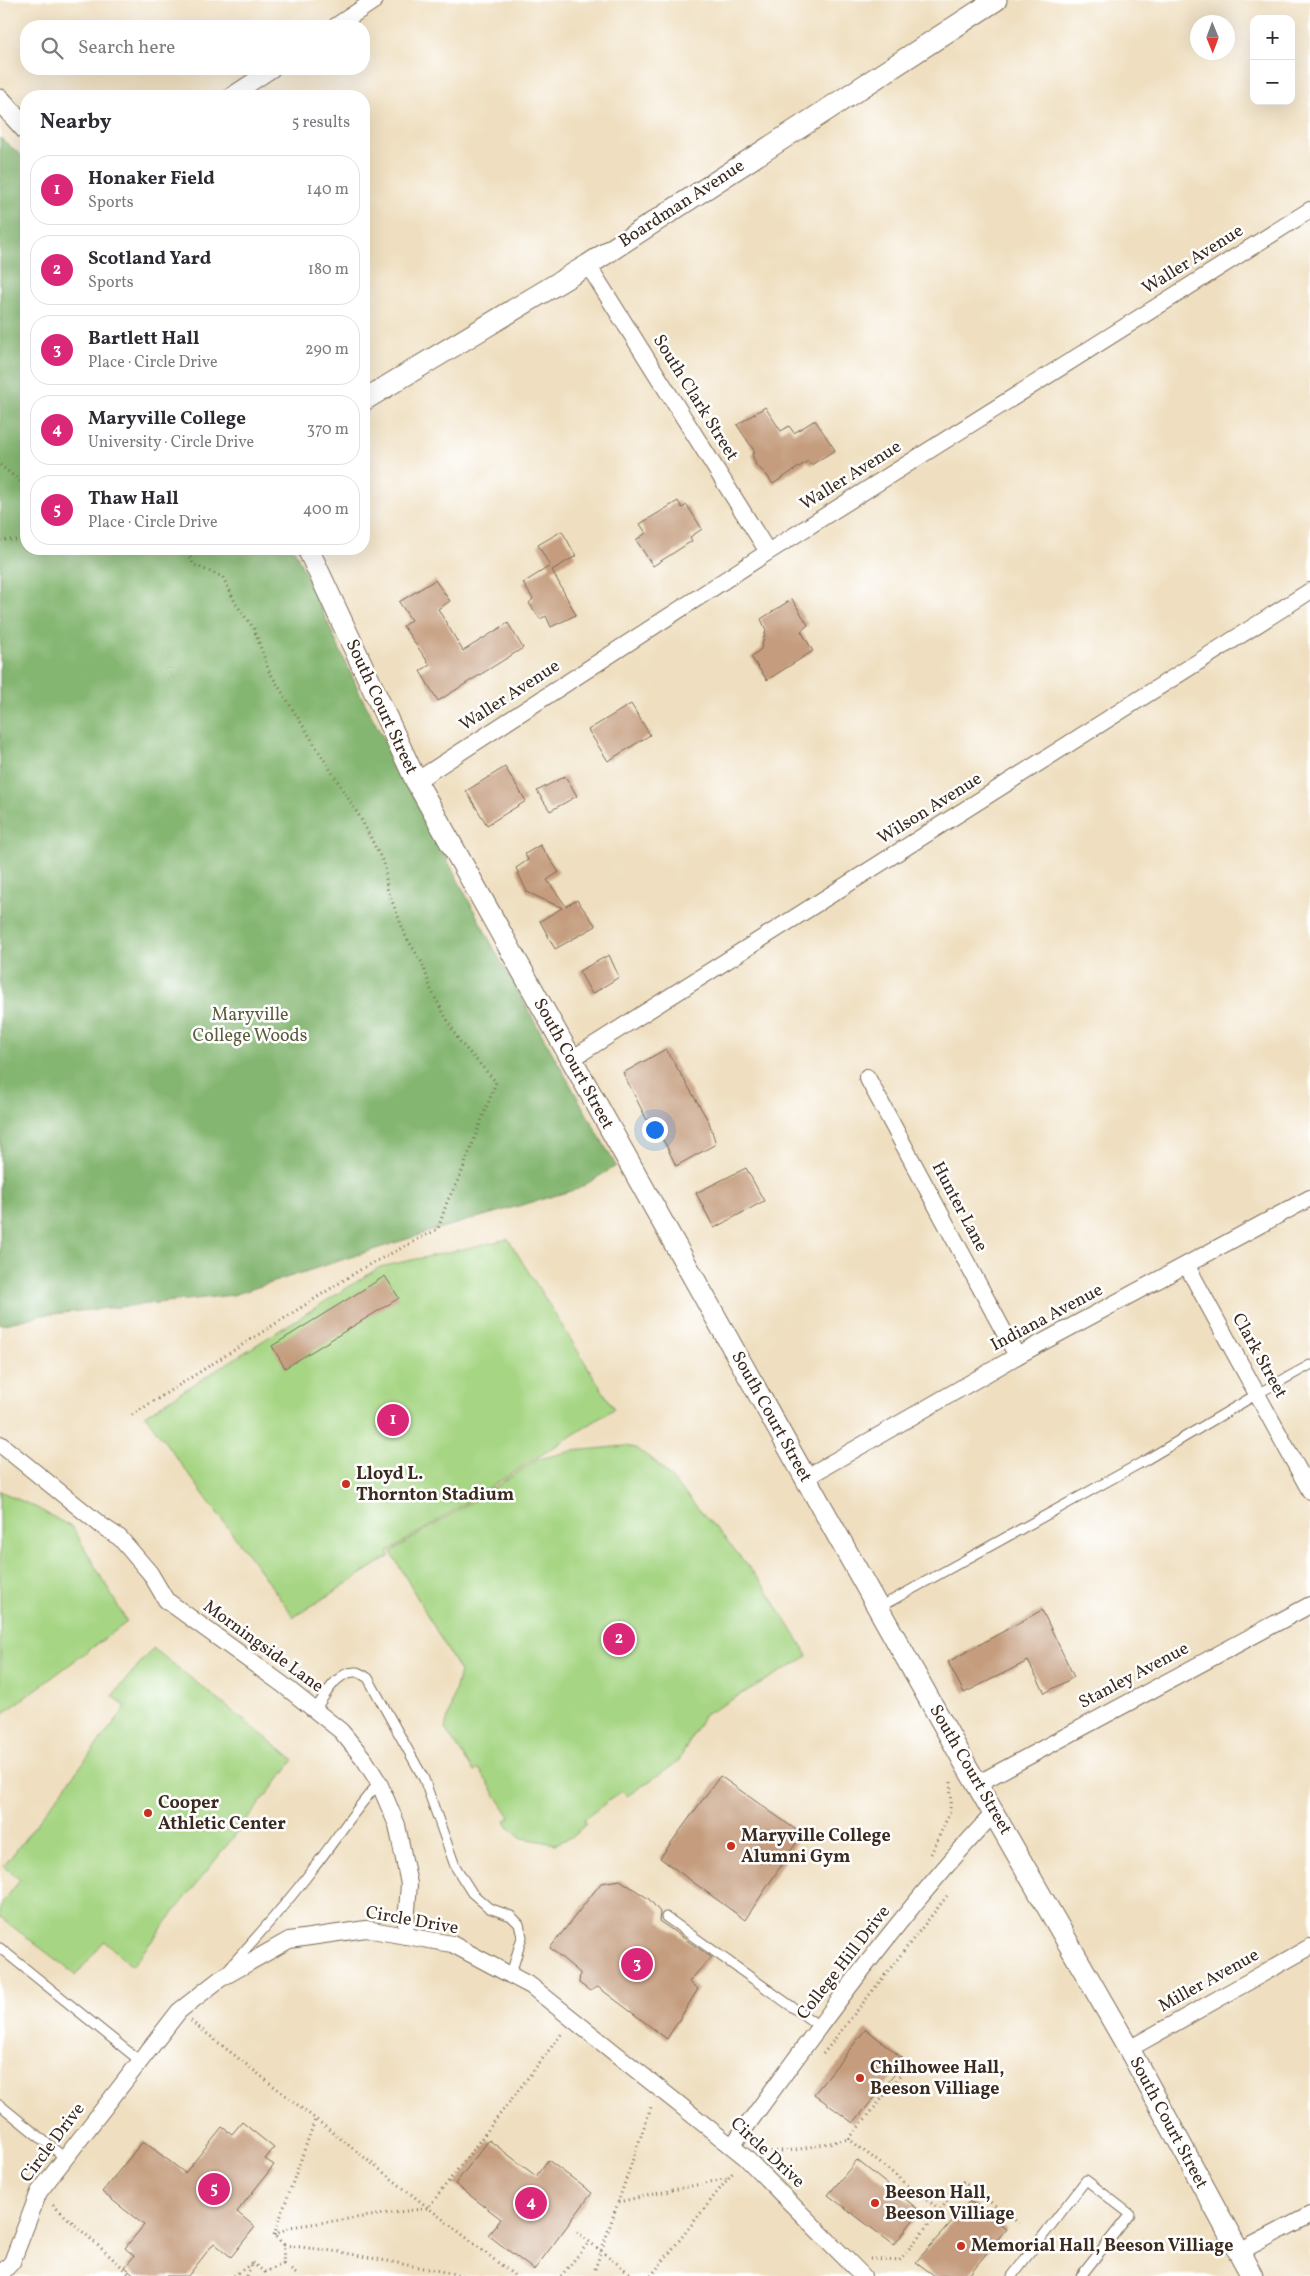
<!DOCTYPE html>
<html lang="en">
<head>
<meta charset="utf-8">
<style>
  :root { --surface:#fff; --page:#f7f7f7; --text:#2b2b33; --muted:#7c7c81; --line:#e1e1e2; --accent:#db2777 }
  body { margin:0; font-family:Vollkorn,serif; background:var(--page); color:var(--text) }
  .controls { position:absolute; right:15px; top:15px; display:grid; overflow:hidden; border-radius:10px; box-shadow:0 5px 20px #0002 }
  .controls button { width:45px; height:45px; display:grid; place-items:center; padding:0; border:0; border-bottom:1px solid var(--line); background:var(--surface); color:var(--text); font:25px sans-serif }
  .compass { position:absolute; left:1190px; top:15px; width:45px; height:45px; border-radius:50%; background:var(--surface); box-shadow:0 5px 20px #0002; rotate:179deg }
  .you { position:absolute; left:654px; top:1129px; width:18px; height:18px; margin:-12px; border:4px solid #fff; border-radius:50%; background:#1a73e8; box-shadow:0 0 0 8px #1a73e833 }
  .badge { display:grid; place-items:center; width:32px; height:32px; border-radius:50%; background:var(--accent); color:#fff; font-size:16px; font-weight:700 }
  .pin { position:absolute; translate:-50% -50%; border:2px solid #fff; box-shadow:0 1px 5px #0006 }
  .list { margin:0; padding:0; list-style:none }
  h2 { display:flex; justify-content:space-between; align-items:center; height:65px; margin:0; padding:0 20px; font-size:21px }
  h2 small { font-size:16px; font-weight:400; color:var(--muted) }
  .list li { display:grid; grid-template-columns:32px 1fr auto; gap:15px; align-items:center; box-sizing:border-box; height:70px; margin:0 10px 10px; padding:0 10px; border:1px solid var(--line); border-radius:20px }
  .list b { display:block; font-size:19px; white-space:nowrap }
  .list p { margin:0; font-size:16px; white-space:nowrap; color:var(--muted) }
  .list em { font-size:16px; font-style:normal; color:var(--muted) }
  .icon { flex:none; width:28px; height:28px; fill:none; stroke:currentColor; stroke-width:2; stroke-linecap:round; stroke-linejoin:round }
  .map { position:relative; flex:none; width:1310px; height:2276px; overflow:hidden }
  .search { position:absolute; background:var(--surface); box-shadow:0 5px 20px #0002; left:20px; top:20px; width:350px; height:55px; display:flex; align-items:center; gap:12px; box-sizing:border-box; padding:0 18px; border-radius:20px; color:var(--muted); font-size:19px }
  .panel { position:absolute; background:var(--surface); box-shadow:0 5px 20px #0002; left:20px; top:90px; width:350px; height:465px; border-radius:20px }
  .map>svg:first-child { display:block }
</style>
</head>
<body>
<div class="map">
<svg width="1310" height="2276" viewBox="0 0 1310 2276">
  <rect width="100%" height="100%" fill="#fff"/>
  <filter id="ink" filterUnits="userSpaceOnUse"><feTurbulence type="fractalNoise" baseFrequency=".02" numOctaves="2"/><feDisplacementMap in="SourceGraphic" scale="10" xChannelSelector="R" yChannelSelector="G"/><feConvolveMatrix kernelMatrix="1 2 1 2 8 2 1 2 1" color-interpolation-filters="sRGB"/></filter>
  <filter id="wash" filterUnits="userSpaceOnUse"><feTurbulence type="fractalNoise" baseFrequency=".0096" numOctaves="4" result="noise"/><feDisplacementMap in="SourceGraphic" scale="20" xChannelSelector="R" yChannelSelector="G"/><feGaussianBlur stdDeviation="1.12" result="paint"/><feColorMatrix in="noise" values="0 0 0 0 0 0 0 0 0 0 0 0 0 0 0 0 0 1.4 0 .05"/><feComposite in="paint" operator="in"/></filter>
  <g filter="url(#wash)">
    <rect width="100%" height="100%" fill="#efdfc0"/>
    <!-- green -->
    <g fill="#a6d583" stroke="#708050">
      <polygon points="508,1239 614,1409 388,1552 390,1556 294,1617 145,1415 380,1267"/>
      <polygon points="625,1446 636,1448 657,1463 724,1537 765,1587 808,1656 703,1716 678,1762 627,1796 622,1791 583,1820 586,1824 573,1836 556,1844 522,1838 509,1827 505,1821 510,1817 479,1769 474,1772 445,1729 460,1672 391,1552 539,1459 572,1451"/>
      <polygon points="0,1491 37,1508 73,1528 127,1622 0,1716"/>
      <polygon points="153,1648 294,1760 132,1966 104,1941 76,1975 0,1917 0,1906 20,1880 4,1866 126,1707 112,1696"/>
    </g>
    <!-- forest -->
    <polygon fill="#84b671" stroke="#607048" points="0,138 26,159 26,549 294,549 360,694 500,960 616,1166 578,1189 438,1229 233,1295 43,1315 0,1325"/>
    <g id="blocks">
      <!-- building -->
      <g fill="#c59d7e">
        <polygon points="765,407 781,431 789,426 794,433 815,420 835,450 811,465 808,461 773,484 766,474 756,465 752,454 755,452 737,425"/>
        <polygon points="678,501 682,508 687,505 702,529 690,537 692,541 653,566 636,540 646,533 640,524"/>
        <polygon points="562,531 576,556 552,570 576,615 551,627 546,616 540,619 529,603 533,599 523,583 550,566 538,545"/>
        <polygon points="435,580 450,601 438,609 463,651 508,623 523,648 438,701 420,671 430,665 403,626 411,620 399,602"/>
        <polygon points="792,599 808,625 801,631 813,651 767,680 751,657 761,649 766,630 761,619"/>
        <polygon points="631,704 650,735 608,761 588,730"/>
        <polygon points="505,767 526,801 487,825 466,791"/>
        <polygon points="565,776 577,796 550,811 537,791"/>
        <polygon points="540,845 559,872 547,880 566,906 577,900 596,926 555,949 540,921 562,908 527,892 516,868 528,860 525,854"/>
        <polygon points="609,955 619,977 592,994 579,971"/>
        <polygon points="666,1049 709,1122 716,1144 676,1166 666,1145 649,1119 647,1120 623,1073"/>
        <polygon points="746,1168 764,1201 714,1228 696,1193"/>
        <polygon points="385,1276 399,1298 285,1368 272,1346"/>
        <polygon points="1042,1610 1074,1677 1045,1693 1028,1661 964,1693 948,1662"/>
        <polygon points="720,1776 802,1834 745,1920 660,1858"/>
        <polygon points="620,1880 649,1899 660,1912 659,1921 711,1957 689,1982 698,1989 667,2039 598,1987 590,1991 579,1983 580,1973 550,1948 601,1883"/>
        <polygon points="866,2029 906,2061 853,2123 814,2094"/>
        <polygon points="242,2122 274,2148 265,2159 274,2165 237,2212 255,2227 231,2257 214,2243 188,2276 136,2276 125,2267 134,2256 125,2248 144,2225 102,2192 143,2141 185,2173 222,2127 232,2134"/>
        <polygon points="489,2140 536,2176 548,2160 592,2193 534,2270 488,2235 501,2219 455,2184"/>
        <polygon points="857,2160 920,2211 894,2245 828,2195"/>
        <polygon points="970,2201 1006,2229 968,2276 935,2276 916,2262"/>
      </g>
    </g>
  </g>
  <g filter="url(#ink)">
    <use href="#blocks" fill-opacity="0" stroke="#7a6957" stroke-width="1"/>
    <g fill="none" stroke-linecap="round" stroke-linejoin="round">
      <defs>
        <g id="service">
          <polyline points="878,1608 1146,1460 1257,1394 1310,1365"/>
          <path d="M315 1710C325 1696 337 1670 357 1672 360 1673 365 1676 368 1678L424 1779 455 1866 472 1893 489 1908 511 1916 519 1924 522 1937 511 1974"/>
          <polyline points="666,1917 819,2026"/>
          <polyline points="0,1948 140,2061"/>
          <path d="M228 1969C257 1937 286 1904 312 1870 335 1841 354 1810 379 1783"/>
          <polyline points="0,2105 65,2158"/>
          <polyline points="1012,2276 1086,2180 1130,2214 1081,2276"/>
        </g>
        <g id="minor">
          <polyline points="336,26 375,0"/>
          <polyline points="231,96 272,69"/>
          <polyline points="588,265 768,552"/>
          <polyline points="416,781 768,552 1310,210"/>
          <polyline points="570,1060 1310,591"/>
          <polyline points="867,1077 1017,1356"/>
          <polyline points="1187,1266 1310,1491"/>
          <polyline points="0,1444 102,1526 120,1538 150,1573 166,1600 282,1684 341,1731 364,1759 379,1783 397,1825 409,1884 405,1936"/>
          <polyline points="805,1478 1017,1356 1310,1198"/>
          <polyline points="977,1784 1310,1605"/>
          <polyline points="1129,2049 1310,1947"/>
          <path d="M732 2146C815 2032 898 1915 995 1812"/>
          <polyline points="1239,2252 1310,2215"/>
          <polyline points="0,2275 12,2262 39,2192 179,2011 220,1979 289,1940 366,1929 452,1944 531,1986 745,2157 863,2276"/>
        </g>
        <g id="tertiary">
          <polyline points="0,100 26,129"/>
          <polyline points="364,400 588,265 996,0"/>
          <polyline points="308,549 416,781 967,1767 1129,2049 1252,2276"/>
        </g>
      </defs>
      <!-- service casing -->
      <use href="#service" stroke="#7a6957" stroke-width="11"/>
      <!-- minor casing -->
      <use href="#minor" stroke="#7a6957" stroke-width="18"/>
      <!-- tertiary casing -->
      <use href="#tertiary" stroke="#7a6957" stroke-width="23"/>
      <!-- path -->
      <g stroke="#7a6957" stroke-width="3" stroke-dasharray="1 4" stroke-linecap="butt">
        <polyline points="0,465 26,486"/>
        <polyline points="0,540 26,540"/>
        <polyline points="132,1415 363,1268 438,1229 447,1202 461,1174 496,1082 459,1041 444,1014 431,990 423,964 406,937 387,888 385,866 361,819 269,671 254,629 236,604 223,577 194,565 186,549"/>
        <polyline points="931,1854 950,1812 951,1782"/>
        <polyline points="191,2021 515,2276"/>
        <polyline points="823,2054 947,1896"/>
        <polyline points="900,2076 849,2139 940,2210"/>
        <polyline points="759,2149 763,2135"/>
        <polyline points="766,2152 795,2150 849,2139"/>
        <polyline points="618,2202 728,2178"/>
        <polyline points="53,2205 132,2276"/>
        <polyline points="577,2232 633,2276"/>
        <polyline points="274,2235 290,2227 428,2208 563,2032"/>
        <polyline points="274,2235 315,2120"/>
        <polyline points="284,2245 340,2252 465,2276"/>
        <polyline points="870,2259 899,2261 963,2182 1019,2223"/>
        <polyline points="252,2263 265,2272 283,2264 284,2245 274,2235"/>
        <polyline points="283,2264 299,2276"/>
        <polyline points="595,2269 652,2104"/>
        <polyline points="234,2276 252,2263"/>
        <polyline points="247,2276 251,2264"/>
        <polyline points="561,2276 589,2242"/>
        <polyline points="651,2276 734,2171"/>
      </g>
      <!-- service -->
      <use href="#service" stroke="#fff" stroke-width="9"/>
      <!-- minor -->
      <use href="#minor" stroke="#fff" stroke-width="16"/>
      <!-- tertiary -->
      <use href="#tertiary" stroke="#fff" stroke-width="21"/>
    </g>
  </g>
  <!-- markers -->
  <g fill="#c8321e" stroke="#fff" stroke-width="2">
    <circle cx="346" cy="1484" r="5"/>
    <circle cx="148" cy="1813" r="5"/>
    <circle cx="731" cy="1846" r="5"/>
    <circle cx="860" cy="2078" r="5"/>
    <circle cx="875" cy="2203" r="5"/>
    <circle cx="961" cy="2246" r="5"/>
  </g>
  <g text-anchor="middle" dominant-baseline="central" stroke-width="5" stroke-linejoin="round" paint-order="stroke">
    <!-- street labels -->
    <g font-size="18" fill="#3b2a1e" stroke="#fff">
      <text transform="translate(682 204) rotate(-33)">Boardman Avenue</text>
      <text transform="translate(1193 260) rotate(-32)">Waller Avenue</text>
      <text transform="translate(695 398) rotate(58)">South Clark Street</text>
      <text transform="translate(851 476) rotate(-32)">Waller Avenue</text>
      <text transform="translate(510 696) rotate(-33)">Waller Avenue</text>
      <text transform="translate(381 707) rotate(65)">South Court Street</text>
      <text transform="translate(930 809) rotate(-32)">Wilson Avenue</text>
      <text transform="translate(573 1064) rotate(61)">South Court Street</text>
      <text transform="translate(959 1207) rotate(62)">Hunter Lane</text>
      <text transform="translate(1047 1318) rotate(-28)">Indiana Avenue</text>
      <text transform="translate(1259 1356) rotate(61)">Clark Street</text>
      <text transform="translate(771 1417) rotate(61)">South Court Street</text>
      <text transform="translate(263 1647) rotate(36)">Morningside Lane</text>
      <text transform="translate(1134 1676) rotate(-28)">Stanley Avenue</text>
      <text transform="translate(970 1770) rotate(60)">South Court Street</text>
      <text transform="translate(412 1921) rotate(10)">Circle Drive</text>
      <text transform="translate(844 1963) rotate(-52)">College Hill Drive</text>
      <text transform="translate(1209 1981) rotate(-29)">Miller Avenue</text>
      <text transform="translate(1168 2123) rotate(62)">South Court Street</text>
      <text transform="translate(53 2143) rotate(-53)">Circle Drive</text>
      <text transform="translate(767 2153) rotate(43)">Circle Drive</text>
    </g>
    <!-- park labels -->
    <g font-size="18" fill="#5b5d3c" stroke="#fff">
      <text x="250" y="1015">Maryville<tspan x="250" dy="21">College Woods</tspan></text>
    </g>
    <!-- poi labels -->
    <g font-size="18" font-weight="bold" fill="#3b2a1e" stroke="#fff" text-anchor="start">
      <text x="356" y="1474">Lloyd L.<tspan x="356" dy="21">Thornton Stadium</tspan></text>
      <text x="158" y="1803">Cooper<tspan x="158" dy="21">Athletic Center</tspan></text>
      <text x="741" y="1836">Maryville College<tspan x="741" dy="21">Alumni Gym</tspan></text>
      <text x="870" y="2068">Chilhowee Hall,<tspan x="870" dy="21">Beeson Villiage</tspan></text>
      <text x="885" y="2193">Beeson Hall,<tspan x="885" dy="21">Beeson Villiage</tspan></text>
      <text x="971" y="2246">Memorial Hall, Beeson Villiage</text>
    </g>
  </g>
</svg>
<div class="controls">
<button>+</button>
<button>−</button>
</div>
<svg class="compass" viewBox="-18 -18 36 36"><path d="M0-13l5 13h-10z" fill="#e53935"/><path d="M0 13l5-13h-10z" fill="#7c7c81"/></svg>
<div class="you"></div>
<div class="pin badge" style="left:393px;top:1420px">1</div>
<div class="pin badge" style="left:619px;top:1639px">2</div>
<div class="pin badge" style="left:637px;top:1964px">3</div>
<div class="pin badge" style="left:531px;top:2203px">4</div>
<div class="pin badge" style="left:214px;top:2189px">5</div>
<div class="search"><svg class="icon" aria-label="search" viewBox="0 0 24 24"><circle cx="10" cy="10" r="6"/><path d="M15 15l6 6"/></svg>Search here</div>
<section class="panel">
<h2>Nearby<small>5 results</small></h2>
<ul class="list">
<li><span class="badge">1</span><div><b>Honaker Field</b><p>Sports</p></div><em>140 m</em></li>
<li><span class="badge">2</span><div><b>Scotland Yard</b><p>Sports</p></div><em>180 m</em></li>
<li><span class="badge">3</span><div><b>Bartlett Hall</b><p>Place · Circle Drive</p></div><em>290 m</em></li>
<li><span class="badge">4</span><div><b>Maryville College</b><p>University · Circle Drive</p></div><em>370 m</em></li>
<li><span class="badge">5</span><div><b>Thaw Hall</b><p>Place · Circle Drive</p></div><em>400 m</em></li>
</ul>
</section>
</div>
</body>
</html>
